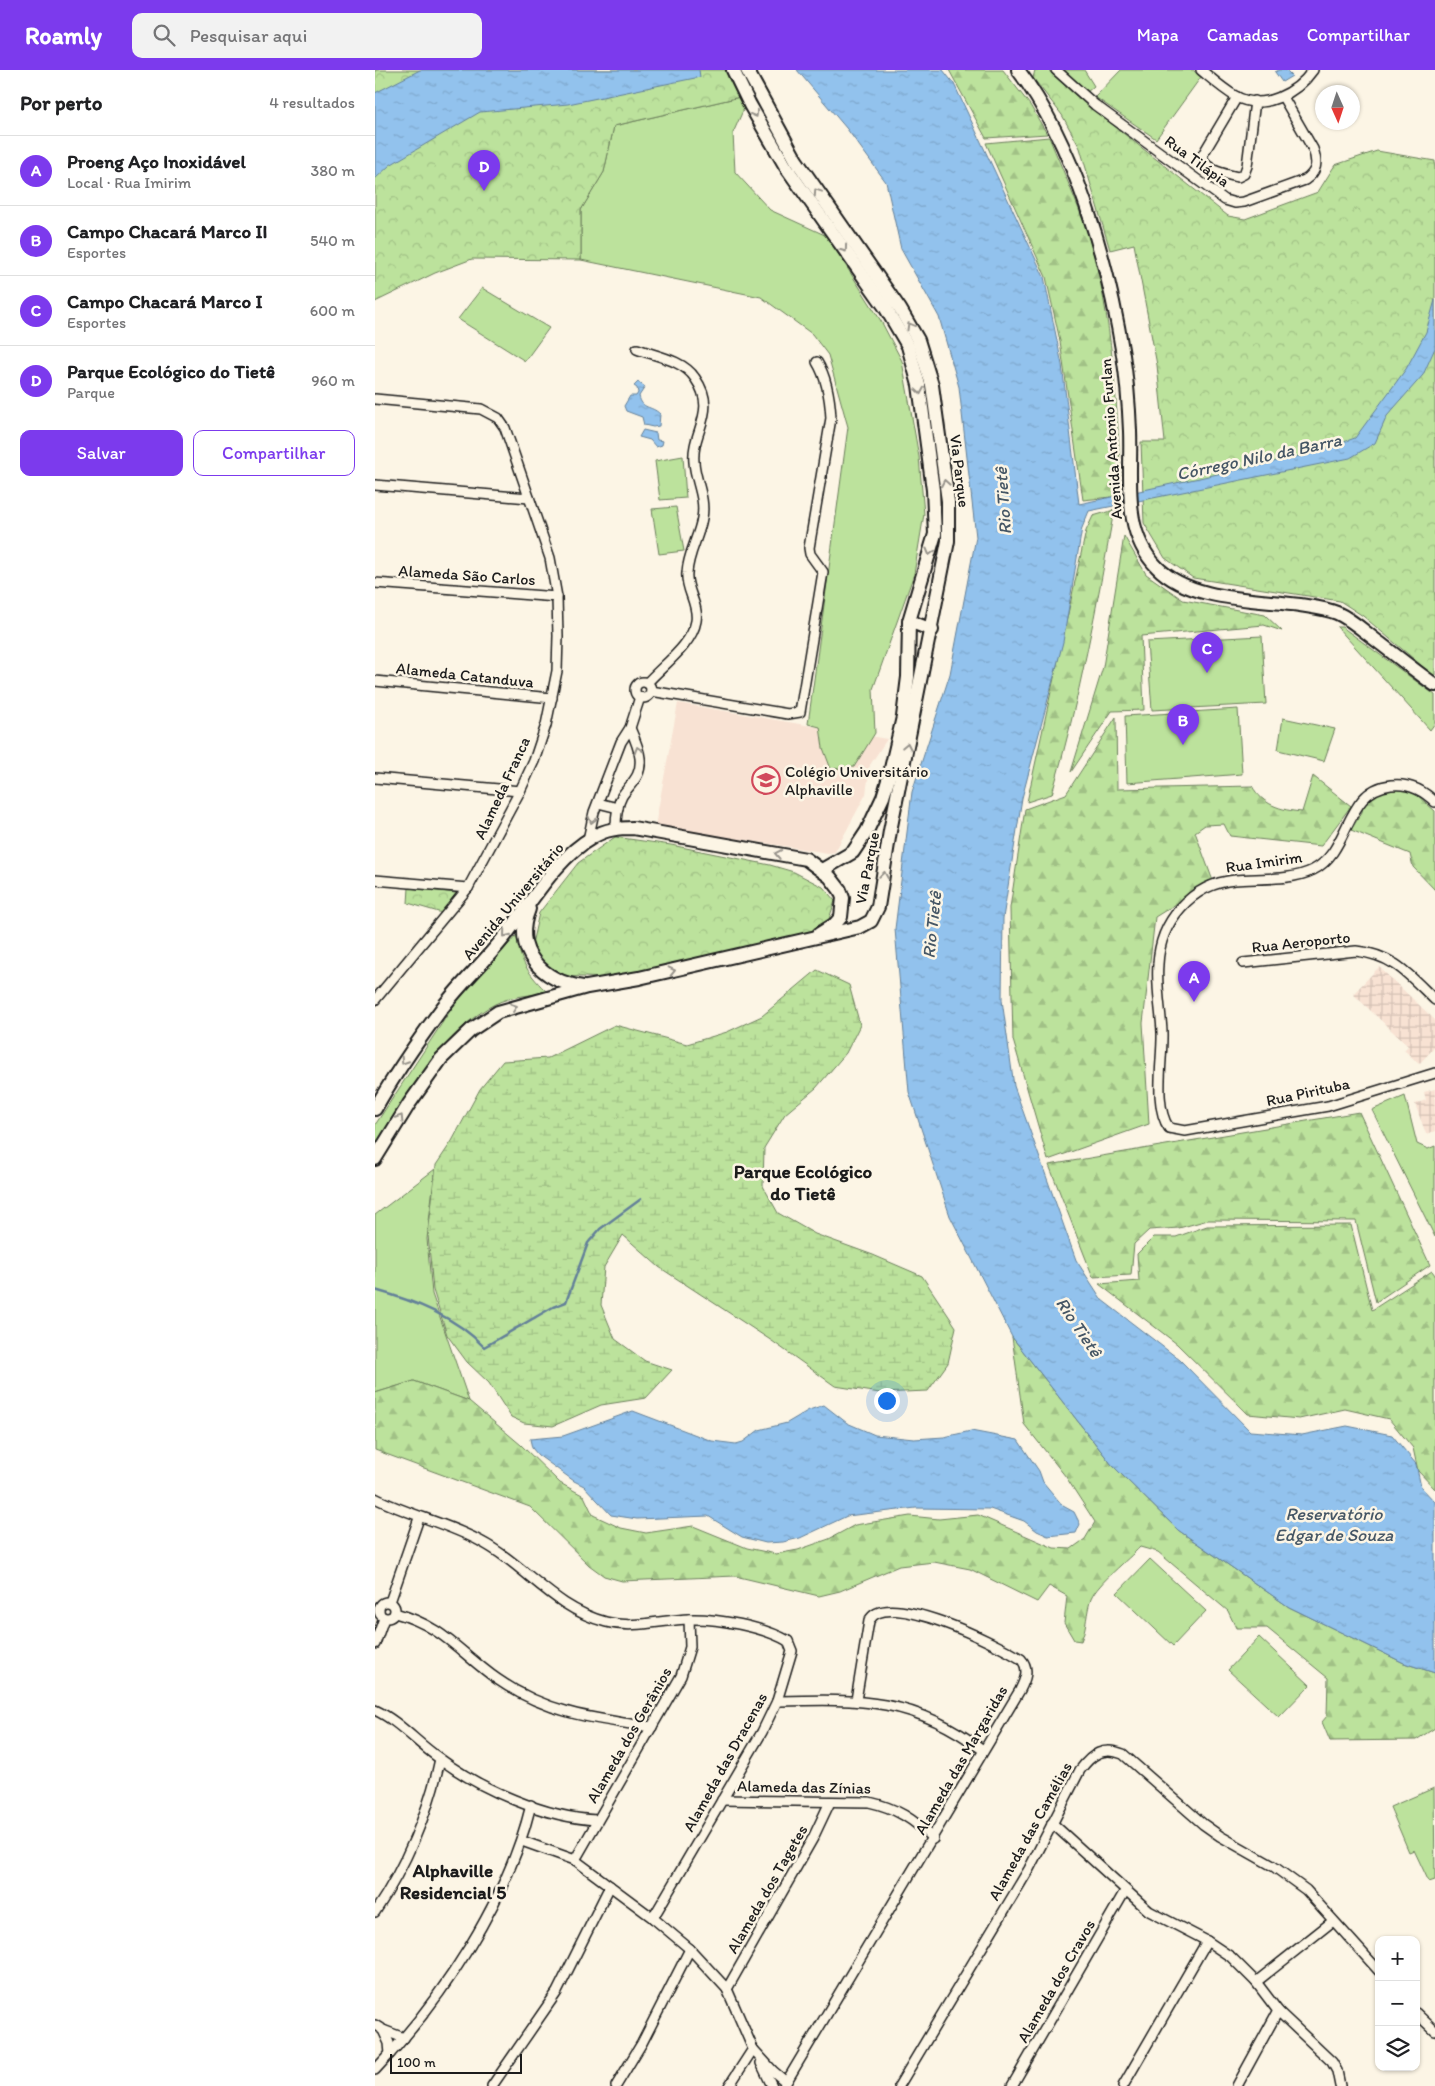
<!DOCTYPE html>
<html lang="pt">
<head>
<meta charset="utf-8">
<style>
  :root { --surface:#fff; --page:#f2f2f2; --text:#202124; --muted:#757577; --line:#e0e0e0; --accent:#7c3aed }
  body { margin:0; font-family:Itim,sans-serif; background:var(--page); color:var(--text) }
  .controls { position:absolute; right:15px; bottom:15px; display:grid; overflow:hidden; border-radius:10px; box-shadow:0 1px 4px #0004 }
  .controls button { width:45px; height:45px; display:grid; place-items:center; padding:0; border:0; border-bottom:1px solid var(--line); background:var(--surface); color:var(--text); font:25px sans-serif }
  .compass { position:absolute; left:940px; top:15px; width:45px; height:45px; border-radius:50%; background:var(--surface); box-shadow:0 1px 4px #0004; rotate:177deg }
  .scale { position:absolute; left:15px; bottom:12px; width:132px; box-sizing:border-box; padding-left:5px; border:2px solid #1c1c1c; border-top:0; font-size:14px; line-height:18px; white-space:nowrap; color:#1c1c1c; -webkit-text-stroke:4px #fcf5e5; paint-order:stroke }
  .you { position:absolute; left:511px; top:1330px; width:18px; height:18px; margin:-12px; border:4px solid #fff; border-radius:50%; background:#1a73e8; box-shadow:0 0 0 8px #1a73e833 }
  .badge { display:grid; place-items:center; width:32px; height:32px; border-radius:50%; background:var(--accent); color:#fff; font-size:16px; font-weight:700 }
  .pin { position:absolute; translate:-50% -41px; filter:drop-shadow(0 1px 2px #0008) }
  .pin::after { content:''; position:absolute; top:26px; width:18px; height:15px; background:inherit; clip-path:polygon(0 0,100% 0,50% 100%) }
  .list { margin:0; padding:0; list-style:none }
  h2 { display:flex; justify-content:space-between; align-items:center; height:65px; margin:0; padding:0 20px; font-size:21px }
  h2 small { font-size:16px; font-weight:400; color:var(--muted) }
  .list li { display:grid; grid-template-columns:32px 1fr auto; gap:15px; align-items:center; box-sizing:border-box; height:70px; padding:0 20px; border-top:1px solid var(--line) }
  .list b { display:block; font-size:19px; white-space:nowrap }
  .list p { margin:0; font-size:16px; white-space:nowrap; color:var(--muted) }
  .list em { font-size:16px; font-style:normal; color:var(--muted) }
  .actions { display:flex; gap:10px; padding:15px 20px }
  .actions a { flex:1; padding:11px 0; border:1px solid var(--accent); border-radius:10px; text-align:center; font-size:18px; color:var(--accent) }
  .actions .main { background:var(--accent); color:#fff }
  .icon { flex:none; width:28px; height:28px; fill:none; stroke:currentColor; stroke-width:2; stroke-linecap:round; stroke-linejoin:round }
  .map { position:relative; flex:none; width:1060px; height:2016px; overflow:hidden }
  header { display:flex; align-items:center; gap:30px; box-sizing:border-box; height:70px; padding:0 25px; background:var(--accent); color:#fff }
  header strong { font-size:24px }
  nav { display:flex; gap:28px; margin-inline-start:auto; font-size:18px }
  .search { width:350px; height:45px; background:var(--page); display:flex; align-items:center; gap:12px; box-sizing:border-box; padding:0 18px; border-radius:10px; color:var(--muted); font-size:19px }
  main { display:flex }
  aside { flex:1; background:var(--surface) }
  .map>svg:first-child { display:block }
</style>
</head>
<body>
<header>
<strong>Roamly</strong>
<div class="search"><svg class="icon" aria-label="search" viewBox="0 0 24 24"><circle cx="10" cy="10" r="6"/><path d="M15 15l6 6"/></svg>Pesquisar aqui</div>
<nav><a>Mapa</a><a>Camadas</a><a>Compartilhar</a></nav>
</header>
<main>
<aside>
<h2>Por perto<small>4 resultados</small></h2>
<ul class="list">
<li><span class="badge">A</span><div><b>Proeng Aço Inoxidável</b><p>Local · Rua Imirim</p></div><em>380 m</em></li>
<li><span class="badge">B</span><div><b>Campo Chacará Marco II</b><p>Esportes</p></div><em>540 m</em></li>
<li><span class="badge">C</span><div><b>Campo Chacará Marco I</b><p>Esportes</p></div><em>600 m</em></li>
<li><span class="badge">D</span><div><b>Parque Ecológico do Tietê</b><p>Parque</p></div><em>960 m</em></li>
</ul>
<div class="actions"><a class="main">Salvar</a><a>Compartilhar</a></div>
</aside>
<div class="map">
<svg width="1060" height="2016" viewBox="0 0 1060 2016">
  <defs>
    <pattern id="industrial-grid" width="8" height="8" patternUnits="userSpaceOnUse" patternTransform="scale(1.25)"><rect width="8" height="8" fill="#f8e2d3"/><path d="M0 4h8M4 0v8" fill="none" stroke="#d4c1b5"/></pattern>
    <pattern id="forest-firs" width="22" height="20" patternUnits="userSpaceOnUse" patternTransform="scale(1.25)"><rect width="22" height="20" fill="#bce29c"/><path d="M5 1l3.5 6h-7zM16 11l3.5 6h-7z" fill="#a1c186"/></pattern>
    <pattern id="wetland-marsh" width="20" height="14" patternUnits="userSpaceOnUse" patternTransform="scale(1.25)"><rect width="20" height="14" fill="#bce29c"/><path d="M1 5h8M5 5V1M11 12h8M15 12V8" fill="none" stroke="#a1c186"/></pattern>
    <pattern id="park-crowns" width="20" height="18" patternUnits="userSpaceOnUse" patternTransform="scale(1.25)"><rect width="20" height="18" fill="#bce29c"/><path d="M2 6a3 3 0 1 1 6 0M12 15a3 3 0 1 1 6 0" fill="none" stroke="#a1c186"/></pattern>
    <pattern id="water-ripples" width="26" height="14" patternUnits="userSpaceOnUse" patternTransform="scale(1.25)"><rect width="26" height="14" fill="#92c2ed"/><path d="M2 4q2-2 4 0t4 0M15 11q2-2 4 0t4 0" fill="none" stroke="#7da6cb"/></pattern>
  </defs>
  <rect width="100%" height="100%" fill="#fcf5e5"/>
  <filter id="ink" filterUnits="userSpaceOnUse"><feTurbulence type="fractalNoise" baseFrequency=".02" numOctaves="2"/><feDisplacementMap in="SourceGraphic" scale="10" xChannelSelector="R" yChannelSelector="G"/><feConvolveMatrix kernelMatrix="1 2 1 2 8 2 1 2 1" color-interpolation-filters="sRGB"/></filter>
  <g filter="url(#ink)">
    <!-- built -->
    <polygon fill="#f8e2d3" points="303,633 512,669 495,695 491,724 460,782 453,783 280,756"/>
    <!-- industrial -->
    <g fill="url(#industrial-grid)">
      <polygon points="1004,897 1060,950 1060,977 1044,994 1029,980 1033,976 978,924"/>
      <polygon points="1060,1019 1060,1061 1051,1064 1040,1034 1051,1030 1049,1022"/>
    </g>
    <!-- green -->
    <g fill="#bce29c" stroke="#6c7f5c">
      <polygon points="688,0 709,0 719,16 711,23"/>
      <polygon points="746,0 818,0 826,7 781,69 720,27"/>
      <polygon points="365,27 370,36 358,63 360,102 395,140 452,166 506,251 527,291 544,387 549,444 539,504 498,619 500,663 479,697 456,699 448,678 445,657 433,654 473,357 453,285 437,264 386,227 206,190 206,140 229,102 239,56"/>
      <polygon points="107,218 174,258 150,291 83,249"/>
      <polygon points="308,386 311,428 285,430 280,391"/>
      <polygon points="301,437 309,481 284,484 277,439"/>
      <polygon points="962,557 967,557 1060,625 1060,653 1055,660"/>
      <polygon points="887,566 891,634 777,640 772,572"/>
      <polygon points="863,639 867,704 752,713 750,646"/>
      <polygon points="908,648 960,659 949,691 903,680"/>
      <path d="M142 865C143 890 155 906 173 923 156 925 136 926 120 934 72 958 27 1030 0 1076V1055L81 932Z"/>
      <polygon points="1030,1026 1042,1074 1053,1079 1060,1076 1060,1167 997,1040"/>
      <polygon points="60,1099 52,1169 57,1224 94,1331 39,1311 0,1323 0,1145"/>
      <polygon points="775,1489 831,1541 798,1576 742,1523"/>
      <polygon points="884,1567 935,1615 904,1647 853,1600"/>
      <polygon points="1059,1718 1060,1810 1054,1812 1039,1780 1034,1782 1015,1737"/>
    </g>
    <!-- forest -->
    <g fill="url(#forest-firs)" stroke="#6c7f5c">
      <polygon points="574,0 628,0 655,35 672,64 611,68"/>
      <path d="M674 67C690 106 708 144 719 185 739 263 743 346 746 426L708 430 685 271 671 207 611 73Z"/>
      <path d="M739 440C722 536 704 630 677 724L652 732 711 461 718 446Z"/>
      <polygon points="749,466 771,504 808,530 890,545 907,561 889,555 766,566 769,640 737,641 696,702 728,597"/>
      <path d="M741 647 742 719 877 716C888 735 905 740 927 742L938 706 976 736 946 776 855 766 849 754 830 755 820 762 838 811 780 847 768 953 774 1054 673 1090 638 970 635 838 650 739 691 724Z"/>
      <polygon points="1023,717 1041,724 1060,741 1060,820 1038,797 1035,784 976,760 987,742 988,734 1007,720"/>
      <polygon points="984,1042 1055,1195 1001,1232 981,1151 833,1150 804,1158 774,1160 759,1174 756,1205 718,1207 674,1095"/>
      <polygon points="976,1155 997,1240 1057,1201 1060,1205 1060,1419 1043,1401 1038,1378 1014,1349 970,1339 924,1349 873,1344 802,1274 724,1214 764,1211 762,1184 779,1167 801,1167 832,1156"/>
      <path d="M637 1267 737 1395 803 1460 914 1537 1029 1593 1060 1603V1658L1041 1670 955 1671 947 1652 952 1646 953 1608 892 1558H861L853 1541 783 1482 765 1477C753 1490 723 1513 716 1529 711 1542 712 1557 706 1571L699 1570 689 1553 692 1526 674 1516 662 1532 595 1499 559 1492 524 1496 465 1521 444 1526 360 1506 247 1511 229 1506 214 1495 155 1437 0 1380V1323L39 1311 94 1331 146 1375 185 1413 209 1426 218 1445 246 1458 271 1463 318 1456 372 1478 401 1484 423 1480 454 1469 480 1455 535 1446 564 1449 603 1445 679 1478 696 1479 710 1469 720 1452 691 1407 649 1354Z"/>
    </g>
    <!-- wetland -->
    <polygon fill="url(#wetland-marsh)" stroke="#6c7f5c" points="442,900 474,915 485,955 471,983 441,1018 410,1044 389,1078 388,1116 403,1143 440,1164 498,1185 547,1206 581,1257 573,1293 553,1321 505,1323 460,1316 397,1271 284,1197 248,1165 229,1197 226,1235 240,1269 270,1291 297,1300 271,1328 226,1335 178,1356 149,1353 136,1347 114,1313 92,1292 72,1265 58,1220 53,1165 61,1095 77,1071 105,1019 128,991 173,988 240,955 312,974 352,962 387,946"/>
    <!-- park -->
    <g fill="url(#park-crowns)" stroke="#6c7f5c">
      <polygon points="0,0 351,0 365,27 239,56 229,102 206,140 206,190 97,189 60,203 0,232"/>
      <polygon points="660,0 673,0 700,25 853,146 870,149 943,122 960,95 1002,81 1060,91 1060,607 988,546 965,531 818,508 790,488 769,453 766,372 790,372 782,295 759,174 735,180 705,78 687,45 658,8"/>
      <polygon points="240,767 296,775 395,795 419,802 448,817 460,831 453,852 434,863 233,908 184,906 161,888 157,874 164,843 203,793"/>
      <polygon points="34,818 81,823 67,843 33,833"/>
    </g>
    <!-- water -->
    <g fill="url(#water-ripples)" stroke="#638099">
      <polygon points="45,0 324,0 325,7 193,34 105,42 15,95 0,109 0,23"/>
      <polygon points="422,0 568,0 579,14 669,207 687,295 704,434 898,392 938,383 980,368 1031,299 1051,262 1060,230 1060,278 1048,305 1012,346 1000,373 975,388 714,441 707,458 688,572 647,728 628,848 627,930 639,1016 701,1190 727,1230 805,1290 875,1361 927,1365 972,1356 1017,1365 1041,1394 1046,1417 1060,1432 1060,1603 1029,1593 914,1537 803,1460 737,1395 637,1267 575,1146 534,1022 520,859 537,722 575,604 601,467 584,317 564,247 526,179 511,112 472,59"/>
      <polygon points="904,0 911,0 917,6 907,12 900,2"/>
      <path d="M263 312 270 317 264 326C267 340 276 335 285 344L284 356 278 357 269 355 267 347 251 341 249 336 255 326H261L263 323 262 318 259 316Z"/>
      <polygon points="268,360 281,363 282,370 288,371 287,375 281,377 275,370 264,367"/>
      <polygon points="449,1335 472,1353 500,1365 539,1369 569,1367 596,1361 643,1370 664,1401 668,1412 688,1436 699,1442 705,1454 701,1463 673,1466 662,1461 649,1451 615,1439 541,1438 472,1446 425,1468 408,1472 391,1473 367,1467 333,1446 262,1449 236,1445 209,1416 199,1411 163,1385 157,1378 155,1369 188,1366 258,1341 337,1371 361,1374 368,1372 384,1360 412,1353 434,1340"/>
    </g>
    <g fill="none" stroke-linecap="round" stroke-linejoin="round">
      <!-- stream -->
      <path stroke="#638099" stroke-width="2.5" d="M0 1220C40 1231 81 1247 109 1277L178 1237 191 1232 213 1173 225 1159 266 1129"/>
      <defs>
        <g id="minor">
          <path d="M681 0 720 35 850 130 860 133 869 132 930 110C942 102 943 93 938 79L908 27"/>
          <path d="M826 0C837 9 848 19 860 26 888 42 922 23 938 0"/>
          <path d="M862 27 827 86C832 102 848 103 863 107L869 104 872 96 880 31"/>
          <path d="M262 279C281 286 308 290 320 308 344 342 316 361 319 392 320 410 331 428 327 448 324 467 313 483 312 503 310 519 324 534 321 551 317 575 288 595 272 613"/>
          <polyline points="0,329 106,339 123,348 130,358 137,378 175,488 182,527 183,566 182,601 171,655 159,691 145,721 93,818 0,930"/>
          <polyline points="0,415 154,428"/>
          <polyline points="0,513 182,527"/>
          <polyline points="0,611 177,628"/>
          <circle cx="268" cy="620" r="8"/>
          <path d="M276 621 413 644 425 642 448 502 435 484 434 478 456 348C455 329 452 308 442 292"/>
          <polyline points="0,708 145,721"/>
          <path d="M1060 732C1048 720 1033 713 1016 715 969 720 976 781 938 800 916 811 884 808 860 810 816 814 785 852 783 894 781 917 786 940 787 962 788 989 778 1036 794 1058L810 1061 953 1036 1060 1003"/>
          <polyline points="223,733 243,738"/>
          <path d="M241 758C241 748 242 735 247 726 256 713 267 706 265 688 264 678 259 667 255 658"/>
          <polyline points="213,770 219,742 246,672 255,658 265,627"/>
          <polyline points="0,810 93,818"/>
          <path d="M868 893 981 881C1019 885 1034 905 1060 930"/>
          <path d="M0 1428C34 1445 72 1453 105 1471 151 1495 178 1538 231 1552 259 1559 286 1550 314 1549 342 1548 389 1557 413 1571L417 1581 402 1631 387 1662 278 1848"/>
          <circle cx="12" cy="1540" r="8"/>
          <polyline points="15,1532 44,1448"/>
          <path d="M20 1543C68 1556 84 1582 122 1609 171 1643 219 1649 277 1657"/>
          <polyline points="0,1574 9,1548"/>
          <path d="M402 1631C484 1629 539 1627 608 1680"/>
          <path d="M0 1640C24 1651 42 1673 64 1688 105 1719 171 1748 222 1750"/>
          <path d="M347 1730 494 1732C521 1738 539 1749 558 1769"/>
          <polyline points="677,1753 774,1841 832,1871 856,1887 881,1912 903,1941 957,1992 962,2001 965,2016"/>
          <polyline points="147,1771 200,1790 278,1848 315,1879 352,1919 378,1979 398,2001 411,2012"/>
          <polyline points="200,1790 306,1606 315,1577 314,1549"/>
          <path d="M0 1842C30 1797 54 1742 65 1689"/>
          <polyline points="881,1912 958,1851"/>
          <polyline points="352,1919 438,1768 455,1732"/>
          <polyline points="1041,1943 1060,1961"/>
          <polyline points="0,1955 8,1960 29,1968"/>
          <polyline points="8,1960 14,1973 15,1984"/>
          <polyline points="386,1993 397,2016"/>
          <path d="M0 2000C67 1930 133 1830 156 1735"/>
          <polyline points="117,2016 182,1922 235,1816"/>
          <polyline points="241,2016 267,1973 315,1879"/>
          <polyline points="354,2016 378,1979"/>
          <path d="M409 2016 645 1620C650 1610 655 1599 646 1589 624 1575 509 1517 494 1551L481 1630"/>
          <path d="M524 2016 654 1799 705 1700C717 1684 728 1676 748 1684L828 1754 845 1766 898 1796 931 1820 1004 1901"/>
          <polyline points="637,2016 750,1821"/>
          <polyline points="748,2016 832,1871"/>
          <polyline points="862,2016 903,1941"/>
        </g>
        <g id="secondary">
          <polyline points="358,0 375,35 411,97 510,237 533,276 544,315 558,420 560,464 534,551 533,607 528,647 514,707 508,727 492,761 478,782 447,800"/>
          <path d="M643 0C700 75 733 192 748 285 752 310 754 336 755 361 757 407 746 461 782 497 815 531 880 529 925 535 937 537 950 538 962 543 978 550 992 564 1006 574 1024 588 1042 602 1060 615"/>
          <polyline points="534,551 557,560"/>
          <path d="M154 839C137 881 167 911 208 917"/>
          <path d="M0 1039C19 1005 42 972 65 941 85 914 110 892 130 866 156 833 181 788 218 767 231 759 244 758 258 758L431 789 455 807 465 820 468 828 466 847 460 854 444 864"/>
          <polyline points="0,1089 34,1034 66,989 96,960 123,942 212,917 264,908 485,857 496,851 503,837 515,761 573,471 573,431 557,315 543,270 525,239 421,90 372,0"/>
        </g>
      </defs>
      <!-- minor casing -->
      <use href="#minor" stroke="#1c1c1c" stroke-width="12"/>
      <!-- secondary casing -->
      <use href="#secondary" stroke="#1c1c1c" stroke-width="16"/>
      <!-- minor -->
      <use href="#minor" stroke="#fcf5e5" stroke-width="9"/>
      <!-- secondary -->
      <use href="#secondary" stroke="#fcf5e5" stroke-width="12"/>
    </g>
    <!-- one-way arrows -->
    <defs><path id="oneway-chevron" d="M-2-3.5L2.5 0L-2 3.5" fill="none" stroke-width="1.6" stroke-linecap="round" stroke-linejoin="round" transform="scale(1.25)"/></defs>
    <g stroke="#97938b">
      <use href="#oneway-chevron" transform="translate(380 44) rotate(61)"/>
      <use href="#oneway-chevron" transform="translate(442 122) rotate(-124)"/>
      <use href="#oneway-chevron" transform="translate(469 179) rotate(54)"/>
      <use href="#oneway-chevron" transform="translate(535 256) rotate(-120)"/>
      <use href="#oneway-chevron" transform="translate(545 321) rotate(81)"/>
      <use href="#oneway-chevron" transform="translate(570 413) rotate(-100)"/>
      <use href="#oneway-chevron" transform="translate(555 482) rotate(105)"/>
      <use href="#oneway-chevron" transform="translate(532 676) rotate(-79)"/>
      <use href="#oneway-chevron" transform="translate(263 680) rotate(-107)"/>
      <use href="#oneway-chevron" transform="translate(217 750) rotate(104)"/>
      <use href="#oneway-chevron" transform="translate(403 784) rotate(-169)"/>
      <use href="#oneway-chevron" transform="translate(509 805) rotate(-81)"/>
      <use href="#oneway-chevron" transform="translate(131 864) rotate(129)"/>
      <use href="#oneway-chevron" transform="translate(297 901) rotate(-13)"/>
      <use href="#oneway-chevron" transform="translate(139 937) rotate(-19)"/>
      <use href="#oneway-chevron" transform="translate(29 991) rotate(123)"/>
      <use href="#oneway-chevron" transform="translate(25 1048) rotate(-58)"/>
    </g>
  </g>
  <!-- icons -->
  <defs>
    <symbol id="school-ring" viewBox="-11 -11 22 22"><circle r="9.5" fill="#fcf5e5" stroke="#d1495b" stroke-width="1.5"/><path d="M0-5L7-2L0 1L-7-2ZM-4 1L0 2.5L4 1V4Q0 6-4 4Z" fill="#d1495b"/></symbol>
  </defs>
  <g fill-rule="evenodd">
    <use href="#school-ring" x="375" y="694" width="32" height="32"/>
  </g>
  <g text-anchor="middle" dominant-baseline="central" stroke-width="5" stroke-linejoin="round" paint-order="stroke">
    <!-- street labels -->
    <g font-size="16" fill="#1c1c1c" stroke="#fcf5e5">
      <text transform="translate(822 91) rotate(36)">Rua Tilápia</text>
      <text transform="translate(736 369) rotate(-94)">Avenida Antonio Furlan</text>
      <text transform="translate(585 401) rotate(83)">Via Parque</text>
      <text transform="translate(92 505) rotate(4)">Alameda São Carlos</text>
      <text transform="translate(90 605) rotate(6)">Alameda Catanduva</text>
      <text transform="translate(127 718) rotate(-65)">Alameda Franca</text>
      <text transform="translate(889 792) rotate(-8)">Rua Imirim</text>
      <text transform="translate(492 798) rotate(-79)">Via Parque</text>
      <text transform="translate(138 831) rotate(-50)">Avenida Universitário</text>
      <text transform="translate(926 872) rotate(-6)">Rua Aeroporto</text>
      <text transform="translate(933 1022) rotate(-12)">Rua Pirituba</text>
      <text transform="translate(254 1665) rotate(-60)">Alameda dos Gerânios</text>
      <text transform="translate(586 1690) rotate(-60)">Alameda das Margaridas</text>
      <text transform="translate(350 1692) rotate(-61)">Alameda das Dracenas</text>
      <text transform="translate(429 1717) rotate(1)">Alameda das Zínias</text>
      <text transform="translate(655 1761) rotate(-61)">Alameda das Camélias</text>
      <text transform="translate(392 1819) rotate(-60)">Alameda dos Tagetes</text>
      <text transform="translate(681 1911) rotate(-60)">Alameda dos Cravos</text>
    </g>
    <!-- poi labels -->
    <g font-size="16" fill="#1c1c1c" stroke="#fcf5e5" text-anchor="start">
      <text x="410" y="701">Colégio Universitário<tspan x="410" dy="18">Alphaville</tspan></text>
    </g>
    <!-- water labels -->
    <g font-size="18" font-style="italic" fill="#455665" stroke="#fcf5e5">
      <text transform="translate(884 387) rotate(-12)">Córrego Nilo da Barra</text>
      <text transform="translate(628 431) rotate(-94)">Rio Tietê</text>
      <text transform="translate(557 855) rotate(-84)">Rio Tietê</text>
      <text transform="translate(704 1257) rotate(56)">Rio Tietê</text>
      <text x="959" y="1444">Reservatório<tspan x="959" dy="21">Edgar de Souza</tspan></text>
    </g>
    <!-- quarter labels -->
    <g font-size="19" font-weight="bold" fill="#1c1c1c" stroke="#fcf5e5">
      <text x="428" y="1101">Parque Ecológico<tspan x="428" dy="22">do Tietê</tspan></text>
      <text x="78" y="1800">Alphaville<tspan x="78" dy="22">Residencial 5</tspan></text>
    </g>
  </g>
</svg>
<div class="controls">
<button>+</button>
<button>−</button>
<button><svg class="icon" aria-label="layers" viewBox="0 0 24 24"><path d="M12 4l9 5-9 5-9-5zM3 14l9 5 9-5"/></svg></button>
</div>
<svg class="compass" viewBox="-18 -18 36 36"><path d="M0-13l5 13h-10z" fill="#e53935"/><path d="M0 13l5-13h-10z" fill="#757577"/></svg>
<div class="scale">100 m</div>
<div class="you"></div>
<div class="pin badge" style="left:819px;top:932px">A</div>
<div class="pin badge" style="left:808px;top:675px">B</div>
<div class="pin badge" style="left:832px;top:603px">C</div>
<div class="pin badge" style="left:109px;top:121px">D</div>
</div>
</main>
</body>
</html>
